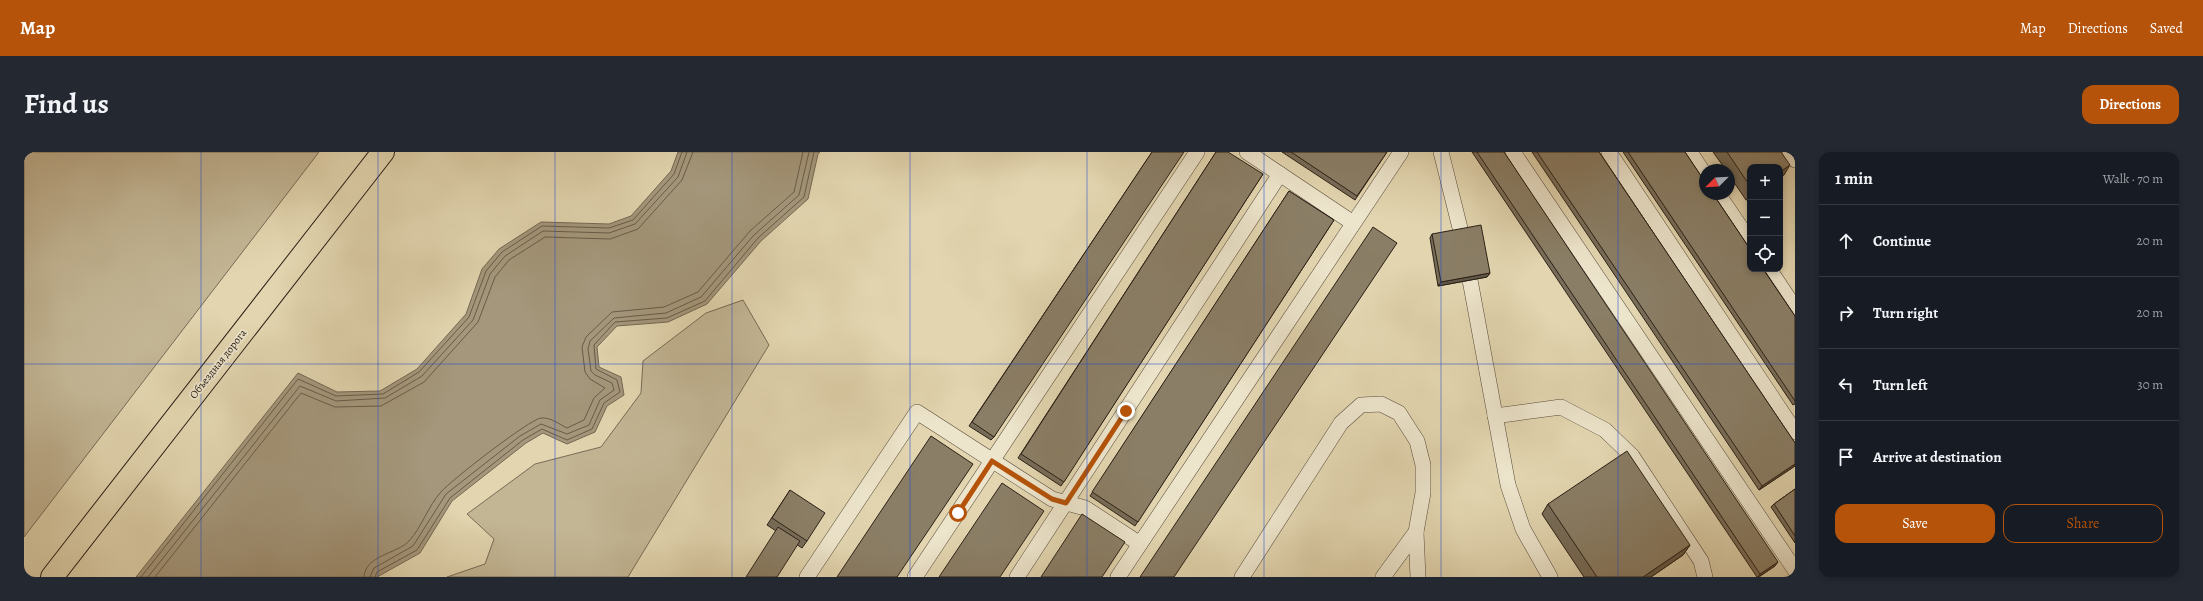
<!DOCTYPE html>
<html lang="en">
<head>
<meta charset="utf-8">
<style>
  :root { --surface:#171b24; --page:#242831; --text:#f1f3f6; --muted:#9ea1a6; --line:#363941; --accent:#b45309 }
  body { margin:0; font-family:Alegreya,serif; background:var(--page); color:var(--text) }
  .controls { position:absolute; right:12px; top:12px; display:grid; overflow:hidden; border-radius:8px; box-shadow:0 2px 6px #0003 }
  .controls button { width:36px; height:36px; display:grid; place-items:center; padding:0; border:0; border-bottom:1px solid var(--line); background:var(--surface); color:var(--text); font:20px sans-serif }
  .compass { position:absolute; left:1675px; top:12px; width:36px; height:36px; border-radius:50%; background:var(--surface); box-shadow:0 2px 6px #0003; rotate:246deg }
  .stop { position:absolute; width:12px; height:12px; margin:-9px; border:3px solid #b45309; border-radius:50%; background:#fff }
  .stop.end { background:#b45309; border-color:#fff; box-shadow:0 1px 4px #0008 }
  .list { margin:0; padding:0; list-style:none }
  h2 { display:flex; justify-content:space-between; align-items:center; height:52px; margin:0; padding:0 16px; font-size:17px }
  h2 small { font-size:13px; font-weight:400; color:var(--muted) }
  .list li { display:grid; grid-template-columns:26px 1fr auto; gap:12px; align-items:center; box-sizing:border-box; height:72px; padding:0 16px; border-top:1px solid var(--line) }
  .list b { display:block; font-size:15px; white-space:nowrap }
  .list em { font-size:13px; font-style:normal; color:var(--muted) }
  .actions { display:flex; gap:8px; padding:12px 16px }
  .actions a { flex:1; padding:9px 0; border:1px solid var(--accent); border-radius:12px; text-align:center; font-size:14px; color:var(--accent) }
  .actions .main { background:var(--accent); color:#fff }
  .icon { flex:none; width:22px; height:22px; fill:none; stroke:currentColor; stroke-width:2; stroke-linecap:round; stroke-linejoin:round }
  .map { position:relative; flex:none; width:1771px; height:425px; overflow:hidden; border-radius:12px }
  header { display:flex; align-items:center; gap:24px; box-sizing:border-box; height:56px; padding:0 20px; background:var(--accent); color:#fff }
  header strong { font-size:19px }
  nav { display:flex; gap:22px; margin-inline-start:auto; font-size:14px }
  .intro { display:flex; align-items:center; justify-content:space-between; box-sizing:border-box; height:96px; padding:0 24px }
  h1 { margin:0; font-size:28px }
  .button { padding:10px 18px; border-radius:12px; background:var(--accent); color:#fff; font-size:14px; font-weight:700 }
  main { display:flex; gap:24px; padding:0 24px }
  aside { flex:1; background:var(--surface); border-radius:12px; box-shadow:0 2px 6px #0003 }
  .map>svg:first-child { display:block }
</style>
</head>
<body>
<header>
<strong>Map</strong>
<nav><a>Map</a><a>Directions</a><a>Saved</a></nav>
</header>
<div class="intro"><h1>Find us</h1><a class="button">Directions</a></div>
<main>
<div class="map">
<svg width="1771" height="425" viewBox="0 0 1771 425">
  <rect width="100%" height="100%" fill="#e2d5af"/>
  <filter id="stains"><feTurbulence type="fractalNoise" baseFrequency=".005" numOctaves="4"/><feColorMatrix values="0 0 0 0 .2 0 0 0 0 .09 0 0 0 0 .02 0 0 0 .5 -.17"/></filter>
  <radialGradient id="worn" r=".72"><stop offset=".6" stop-color="#630" stop-opacity="0"/><stop offset="1" stop-color="#630" stop-opacity=".3"/></radialGradient>
  <!-- green -->
  <g fill="#c3b695" stroke="#776b56">
    <polygon points="0,0 295,0 0,385"/>
    <polygon points="719,148 745,193 604,425 423,425 461,412 470,387 443,362 511,312 577,295 617,241 619,209 682,161"/>
  </g>
  <!-- water -->
  <polygon fill="#a4977b" stroke="#746753" points="654,0 796,0 794,2 784,47 737,89 683,152 644,170 593,174 573,195 575,215 597,225 600,243 583,254 571,280 543,292 519,281 502,291 428,349 396,401 353,425 112,425 274,221 313,240 356,239 393,217 442,162 458,117 475,97 517,70 585,72 607,64 647,19"/>
  <g fill="none" stroke-linecap="round" stroke-linejoin="round">
    <!-- shore -->
    <g stroke="#685c49" stroke-width="1">
      <polyline points="117,425 274,227 312,244 359,242 395,220 445,165 462,119 478,100 518,74 585,76 609,68 650,22 658,0"/>
      <polyline points="124,425 276,234 312,249 361,246 398,224 449,168 466,122 481,104 519,79 585,81 611,72 654,25 663,0"/>
      <polyline points="131,425 277,241 311,255 357,254 400,230 454,170 471,125 485,108 521,85 586,87 614,77 658,28 669,0"/>
      <path d="M340 425C341 403 373 402 385 389 398 375 404 354 417 340 426 329 506 267 517 266 526 265 535 272 543 276L560 268 570 246 581 236 566 227 561 220 558 195 562 185 588 160 640 155 674 140 726 79 770 40 779 0"/>
      <polyline points="346,425 350,416 389,394 422,342 496,284 517,272 543,282 565,273 576,248 590,238 588,231 571,223 567,219 564,197 566,189 590,166 642,161 677,145 730,83 775,43 785,0"/>
      <polyline points="351,425 353,420 393,398 426,346 499,288 518,277 543,288 568,277 580,251 596,240 593,228 572,217 570,193 591,170 643,166 681,149 734,86 780,45 790,0"/>
    </g>
    <defs>
      <g id="lane">
        <polyline points="1223,0 1329,71"/>
        <polyline points="1417,0 1437,80"/>
        <polyline points="1489,0 1771,418"/>
        <polyline points="1585,0 1771,280"/>
        <polyline points="1666,0 1681,23"/>
        <polyline points="1766,0 1771,8"/>
        <polyline points="1694,42 1726,89"/>
        <polyline points="1745,117 1771,156"/>
        <polyline points="1446,128 1484,333 1499,377 1526,425"/>
        <polyline points="1471,264 1537,255 1581,278 1608,304 1677,409 1681,425"/>
        <polyline points="1392,380 1394,425"/>
        <polyline points="783,425 893,260 1028,347 1061,356 1116,392"/>
        <polyline points="891,425 1173,0"/>
        <polyline points="993,425 1256,22"/>
        <polyline points="1094,425 1377,0"/>
        <polyline points="1218,425 1317,271 1337,253 1357,252 1375,261 1393,289 1399,313 1399,341 1392,380 1359,425"/>
      </g>
      <polyline id="primary" points="28,425 359,0"/>
    </defs>
    <!-- lane casing -->
    <use href="#lane" stroke="#594d3d" stroke-width="16"/>
    <!-- primary casing -->
    <use href="#primary" stroke="#2b2017" stroke-width="24"/>
    <!-- lane -->
    <use href="#lane" stroke="#ece4cb" stroke-width="15"/>
    <!-- primary -->
    <use href="#primary" stroke="#e2d5af" stroke-width="22"/>
  </g>
  <!-- wall -->
  <g fill="#776c58" stroke="#2b2017">
    <polygon points="1128,0 970,285 967,288 945,274"/>
    <polygon points="1192,0 1239,22 1037,334 994,306"/>
    <polygon points="1258,0 1363,0 1331,48"/>
    <polygon points="1448,0 1480,0 1751,414 1735,425 1733,425"/>
    <polygon points="1508,0 1575,0 1771,291 1771,314 1735,338"/>
    <polygon points="1599,0 1661,0 1771,164 1771,252 1769,253"/>
    <polygon points="1689,0 1757,0 1760,23 1756,25 1756,15 1726,15 1726,46 1722,48 1705,23 1705,18 1702,18"/>
    <polygon points="1265,39 1310,68 1111,374 1066,344"/>
    <polygon points="1408,82 1466,121 1463,125 1414,134 1406,86"/>
    <polygon points="1771,337 1771,391 1747,355 1750,352"/>
    <polygon points="766,338 783,389 778,396 743,373"/>
    <polygon points="1524,352 1666,393 1659,403 1627,425 1560,425 1518,362"/>
  </g>
  <!-- shaded-wall -->
  <g fill="#615847" stroke="#2b2017">
    <polygon points="1766,13 1760,23 1756,25 1756,20"/>
    <polygon points="1726,43 1726,46 1722,48"/>
    <polygon points="1466,121 1463,125 1414,134 1417,130"/>
    <polygon points="1771,312 1771,314 1735,338 1738,334"/>
    <polygon points="1666,393 1659,403 1627,425 1619,425"/>
    <polygon points="1754,410 1751,414 1734,425 1736,422"/>
  </g>
  <!-- building -->
  <g fill="#8a7e66" stroke="#2b2017">
    <polygon points="1128,0 1160,0 970,285 948,270"/>
    <polygon points="1192,0 1204,0 1239,22 1040,330 997,302"/>
    <polygon points="1267,0 1363,0 1333,44"/>
    <polygon points="1453,0 1480,0 1754,410 1736,422"/>
    <polygon points="1513,0 1575,0 1771,291 1771,312 1738,334"/>
    <polygon points="1604,0 1661,0 1681,30 1681,42 1689,42 1726,97 1726,117 1739,117 1771,164 1771,249"/>
    <polygon points="1703,0 1757,0 1766,13 1756,20 1756,15 1726,15 1726,34"/>
    <polygon points="1265,39 1310,68 1114,370 1068,340"/>
    <polygon points="1457,73 1466,121 1417,130 1408,82"/>
    <polygon points="1349,75 1373,91 1150,425 1116,425"/>
    <polygon points="907,284 949,312 873,425 813,425"/>
    <polygon points="1603,299 1666,393 1619,425 1573,425 1524,352"/>
    <polygon points="978,331 1020,359 976,425 915,425"/>
    <polygon points="1771,337 1771,384 1750,352"/>
    <polygon points="766,338 801,361 783,389 748,366"/>
    <polygon points="1058,362 1101,390 1078,425 1017,425"/>
    <polygon points="754,375 776,389 753,425 722,425"/>
  </g>
  <g fill="none" stroke-linecap="round" stroke-linejoin="round">
    <!-- route -->
    <polyline stroke="#b45309" stroke-width="5" points="934,361 968,309 1028,347 1042,351 1102,259"/>
  </g>
  <!-- grid -->
  <path fill="none" stroke="#1d4ed8" stroke-width="1" stroke-opacity="0.55" d="M177 0V425M354 0V425M531 0V425M708 0V425M886 0V425M1063 0V425M1240 0V425M1417 0V425M1594 0V425M0 212H1771"/>
  <g text-anchor="middle" dominant-baseline="central" stroke-width="3.5" stroke-linejoin="round" paint-order="stroke">
    <!-- street labels -->
    <g font-size="11" fill="#2b2017" stroke="#ece4cb">
      <text transform="translate(194 212) rotate(-52)">Объездная дорога</text>
    </g>
  </g>
  <rect width="100%" height="100%" filter="url(#stains)"/>
  <rect width="100%" height="100%" fill="url(#worn)"/>
</svg>
<div class="controls">
<button>+</button>
<button>−</button>
<button><svg class="icon" aria-label="locate" viewBox="0 0 24 24"><circle cx="12" cy="12" r="6"/><path d="M12 2v4M12 18v4M2 12h4M18 12h4"/></svg></button>
</div>
<svg class="compass" viewBox="-18 -18 36 36"><path d="M0-13l5 13h-10z" fill="#e53935"/><path d="M0 13l5-13h-10z" fill="#9ea1a6"/></svg>
<div class="stop" style="left:934px;top:361px"></div>
<div class="stop end" style="left:1102px;top:259px"></div>
</div>
<aside>
<h2>1 min<small>Walk · 70 m</small></h2>
<ul class="list">
<li><svg class="icon" aria-label="ahead" viewBox="0 0 24 24"><path d="M12 20V5M6 11l6-6 6 6"/></svg><div><b>Continue</b></div><em>20 m</em></li>
<li><svg class="icon" aria-label="right" viewBox="0 0 24 24"><path d="M7 20v-9h11M14 6l5 5-5 5"/></svg><div><b>Turn right</b></div><em>20 m</em></li>
<li><svg class="icon" aria-label="left" viewBox="0 0 24 24"><path d="M17 20v-9H6M10 6l-5 5 5 5"/></svg><div><b>Turn left</b></div><em>30 m</em></li>
<li><svg class="icon" aria-label="arrive" viewBox="0 0 24 24"><path d="M6 21V4h12l-3 4 3 4H6"/></svg><div><b>Arrive at destination</b></div></li>
</ul>
<div class="actions"><a class="main">Save</a><a>Share</a></div>
</aside>
</main>
</body>
</html>
